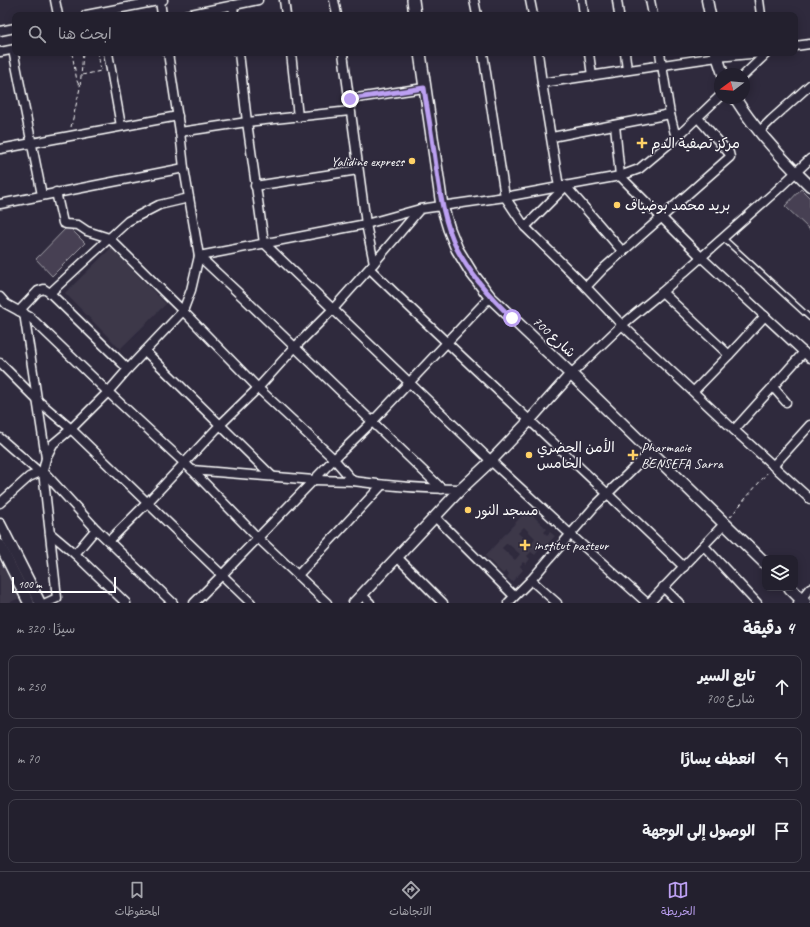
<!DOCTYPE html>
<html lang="ar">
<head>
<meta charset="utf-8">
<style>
  :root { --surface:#23202e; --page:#2b2836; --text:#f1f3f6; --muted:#a3a3aa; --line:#403e4a; --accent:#bca0f2 }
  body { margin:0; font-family:Caveat,"Playpen Sans Arabic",sans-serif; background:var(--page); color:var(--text); direction:rtl }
  .controls { position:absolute; right:12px; bottom:12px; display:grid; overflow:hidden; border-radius:8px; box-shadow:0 2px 10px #0003 }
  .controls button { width:36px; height:36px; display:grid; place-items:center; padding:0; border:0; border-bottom:1px solid var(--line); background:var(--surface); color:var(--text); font:20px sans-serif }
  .compass { position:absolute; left:714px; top:68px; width:36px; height:36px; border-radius:50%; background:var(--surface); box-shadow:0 2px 10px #0003; rotate:254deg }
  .scale { position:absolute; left:12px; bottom:10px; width:104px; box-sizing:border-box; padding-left:4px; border:2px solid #fff; border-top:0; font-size:11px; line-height:14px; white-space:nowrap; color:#fff; -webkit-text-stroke:3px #2f2a3d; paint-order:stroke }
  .stop { position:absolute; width:12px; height:12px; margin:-9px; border:3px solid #bca0f2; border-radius:50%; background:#fff }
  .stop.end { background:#bca0f2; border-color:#fff; box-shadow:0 1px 4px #0008 }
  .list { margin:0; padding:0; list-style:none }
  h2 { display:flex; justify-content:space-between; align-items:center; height:52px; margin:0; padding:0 16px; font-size:17px }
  h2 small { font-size:13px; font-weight:400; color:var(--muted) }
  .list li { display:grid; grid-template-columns:26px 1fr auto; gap:12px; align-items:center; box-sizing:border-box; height:64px; margin:0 8px 8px; padding:0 8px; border:1px solid var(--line); border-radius:8px }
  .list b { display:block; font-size:15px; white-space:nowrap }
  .list p { margin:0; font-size:13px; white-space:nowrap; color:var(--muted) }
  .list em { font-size:13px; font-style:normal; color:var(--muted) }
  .icon { flex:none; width:22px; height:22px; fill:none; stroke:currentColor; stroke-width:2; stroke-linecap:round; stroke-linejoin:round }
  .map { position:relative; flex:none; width:810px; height:603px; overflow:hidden; direction:ltr }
  .search { position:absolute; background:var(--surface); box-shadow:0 2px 10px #0003; left:12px; right:12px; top:12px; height:44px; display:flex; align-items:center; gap:10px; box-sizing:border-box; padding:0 14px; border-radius:8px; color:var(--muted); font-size:15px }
  .sheet { height:268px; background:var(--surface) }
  nav { display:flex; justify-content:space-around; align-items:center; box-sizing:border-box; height:56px; border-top:1px solid var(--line); background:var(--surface); font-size:11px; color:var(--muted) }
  nav a { display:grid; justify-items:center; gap:2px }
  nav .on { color:var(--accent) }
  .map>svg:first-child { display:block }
</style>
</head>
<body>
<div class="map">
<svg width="810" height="603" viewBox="0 0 810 603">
  <rect width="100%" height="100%" fill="#2f2a3d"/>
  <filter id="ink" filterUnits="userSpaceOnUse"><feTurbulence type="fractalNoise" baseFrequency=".025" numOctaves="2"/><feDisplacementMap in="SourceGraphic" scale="8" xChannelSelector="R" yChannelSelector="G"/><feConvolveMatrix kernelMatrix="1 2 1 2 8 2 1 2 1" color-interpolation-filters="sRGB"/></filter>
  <g filter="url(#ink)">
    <!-- built -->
    <g fill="#3c3749" fill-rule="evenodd">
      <polygon points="111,248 166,304 120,349 65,293"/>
      <path d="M527 510 547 529 544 532 547 535 550 532 555 536 545 547 541 544 537 548 539 550 535 555 531 552 527 556 530 559 526 564 523 562 520 566 523 570 512 582 507 577 509 574 506 571 503 574 485 556ZM524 527 535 538 530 544 518 533ZM507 543 520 554 515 560 502 548Z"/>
      <polygon points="0,561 19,598 9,603 0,603"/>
    </g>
    <!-- green -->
    <g fill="#464152" stroke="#a2a0a8">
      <polygon points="801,189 810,198 810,230 785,206"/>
      <polygon points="68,226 85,243 52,276 36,259"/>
    </g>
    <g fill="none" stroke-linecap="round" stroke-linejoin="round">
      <defs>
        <polyline id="service" points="723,238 810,318"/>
        <g id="minor">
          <polyline points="55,0 58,15"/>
          <polyline points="284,0 286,15"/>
          <polyline points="334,0 337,15"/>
          <polyline points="474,0 477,15"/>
          <polyline points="530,0 533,15"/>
          <polyline points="582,0 584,15"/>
          <polyline points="617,0 619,15"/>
          <polyline points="650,0 653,15"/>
          <polyline points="759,0 761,15"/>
          <polyline points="160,1 162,15"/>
          <polyline points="233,5 234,15"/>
          <polyline points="86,15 163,0"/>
          <polyline points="186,15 258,0"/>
          <polyline points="0,31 15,28"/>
          <polyline points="795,46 810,44"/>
          <polyline points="13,50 42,195"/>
          <polyline points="0,52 15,49"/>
          <polyline points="108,53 121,126"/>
          <polyline points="239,53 247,122 264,243 491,461 570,534 647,603"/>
          <polyline points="291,53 298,117"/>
          <polyline points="483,53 505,197 525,227 586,287"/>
          <polyline points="538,53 542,83"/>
          <polyline points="589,53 592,76"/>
          <polyline points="625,53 627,70"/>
          <polyline points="660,53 670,114"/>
          <polyline points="744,75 767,53"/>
          <polyline points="720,96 676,138 639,169 620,176 559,187 542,83 717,57 762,53"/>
          <polyline points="350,99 424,88"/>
          <polyline points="615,125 620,176 701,257 810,358"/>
          <polyline points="180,132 247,122 350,111"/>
          <polyline points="759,132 771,120 810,85"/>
          <polyline points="552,137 670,114 676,138"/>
          <polyline points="0,149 178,116"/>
          <polyline points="810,159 776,191 662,292 622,325 734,430 810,499"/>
          <polyline points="565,185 623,252"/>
          <polyline points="255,186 358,170"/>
          <polyline points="56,192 63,223 66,224 78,225 87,231 109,238 183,311 191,290 199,256 184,168 180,132 168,53"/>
          <polyline points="0,204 184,168"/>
          <polyline points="525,227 566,186"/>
          <polyline points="199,256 366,224 420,209 505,197 559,187"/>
          <polyline points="199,256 248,302 442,489"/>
          <polyline points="374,263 420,209"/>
          <path d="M370 269C473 369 580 466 684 567"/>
          <polyline points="662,292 729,355"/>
          <polyline points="50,293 128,221 159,205 189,198"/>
          <polyline points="0,297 6,304 30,317 108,392 192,470 258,538 327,603"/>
          <polyline points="19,311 38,291 44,289 50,293 128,369"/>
          <polyline points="24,313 46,458"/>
          <polyline points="145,351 272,476"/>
          <polyline points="0,363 36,399 71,429 251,603"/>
          <polyline points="571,374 622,325 586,287 604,268 730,157 729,153 698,118"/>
          <polyline points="773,387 786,402"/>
          <polyline points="694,391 729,355 765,316"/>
          <polyline points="734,430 804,352"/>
          <polyline points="0,438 39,472"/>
          <polyline points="773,466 810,425"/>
          <polyline points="192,470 314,480 353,481"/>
          <polyline points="43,471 57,598 46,603"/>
          <polyline points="43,471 96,529"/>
          <path d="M0 503 29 477 43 471 46 458 53 444 71 429 108 392 128 369 183 311 258 388 334 459 353 481C389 486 425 489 461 489"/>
          <polyline points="436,518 514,596"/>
          <polyline points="50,533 75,554"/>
          <polyline points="109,541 147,503 220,425 258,388 295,347 333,309 374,263 366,224 343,53"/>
          <polyline points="704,546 757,603"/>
          <polyline points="397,557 443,603"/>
          <polyline points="298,575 382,485"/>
          <polyline points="531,580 557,603"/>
          <polyline points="663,587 679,603"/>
          <polyline points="362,595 370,603"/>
          <polyline points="126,603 75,554 96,529 173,603"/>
          <polyline points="194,603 222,575 334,459 372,422 490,297"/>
          <polyline points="508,603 531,580 595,506 650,452"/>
          <polyline points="649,603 724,524"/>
          <polyline points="798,603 810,588"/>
        </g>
        <g id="tertiary">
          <polyline points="707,0 710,15"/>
          <polyline points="716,53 723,74"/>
          <path d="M735 98C755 130 782 159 810 186"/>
          <polyline points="0,524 40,603"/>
          <polyline points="0,545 29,603"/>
          <polyline points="354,603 461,489 491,461 529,421 571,374"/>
        </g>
        <g id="secondary">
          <polyline points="413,0 415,15"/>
          <polyline points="420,53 442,206 449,229 457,249 471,272 490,297 571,374 765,563"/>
          <polyline points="790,588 805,603"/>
        </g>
      </defs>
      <!-- service casing -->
      <use href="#service" stroke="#fff" stroke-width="7"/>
      <!-- minor casing -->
      <use href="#minor" stroke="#fff" stroke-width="11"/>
      <!-- tertiary casing -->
      <use href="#tertiary" stroke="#fff" stroke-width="13"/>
      <!-- secondary casing -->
      <use href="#secondary" stroke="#fff" stroke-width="14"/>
      <!-- path -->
      <g stroke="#fff" stroke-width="1" stroke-dasharray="4 3" stroke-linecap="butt">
        <polyline points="72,53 77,81 80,87"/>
        <polyline points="82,75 101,71 98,53"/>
        <polyline points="71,127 80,88 83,53"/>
        <polyline points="730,517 768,472"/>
      </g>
      <!-- service -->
      <use href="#service" stroke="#2f2a3d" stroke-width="4"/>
      <!-- minor -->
      <use href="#minor" stroke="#2f2a3d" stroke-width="8"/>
      <!-- tertiary -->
      <use href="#tertiary" stroke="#2f2a3d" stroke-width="10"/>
      <!-- secondary -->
      <use href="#secondary" stroke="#2f2a3d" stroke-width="11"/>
    </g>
  </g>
  <g fill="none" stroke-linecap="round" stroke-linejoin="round" filter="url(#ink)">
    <!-- route -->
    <path stroke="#bca0f2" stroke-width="5" d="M350 99 424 88C427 109 431 130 434 152 439 185 442 219 457 249 471 276 491 298 512 318"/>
  </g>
  <!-- markers -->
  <g fill="#ffd166" stroke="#2f2a3d" stroke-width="1.5">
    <path d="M640 137h4v4h4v4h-4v4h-4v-4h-4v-4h4z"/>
    <circle cx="412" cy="161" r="4"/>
    <circle cx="617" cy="205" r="4"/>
    <circle cx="529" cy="455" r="4"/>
    <path d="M631 449h4v4h4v4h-4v4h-4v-4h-4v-4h4z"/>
    <circle cx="468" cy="510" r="4"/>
    <path d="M523 539h4v4h4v4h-4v4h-4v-4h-4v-4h4z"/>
  </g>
  <g text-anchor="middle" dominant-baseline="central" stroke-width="3" stroke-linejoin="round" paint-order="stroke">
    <!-- poi labels -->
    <g font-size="14" fill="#fff" stroke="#2f2a3d" text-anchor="start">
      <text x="651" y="143">مركز تصفية الدم</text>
      <text x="404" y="161" text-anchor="end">Yalidine express</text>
      <text x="625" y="205">بريد محمد بوضياف</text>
      <text x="537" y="447">الأمن الحضري<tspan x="537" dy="16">الخامس</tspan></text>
      <text x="641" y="447">Pharmacie<tspan x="641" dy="16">BENSEFA Sarra</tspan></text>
      <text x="476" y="510">مسجد النور</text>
      <text x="534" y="545">institut pasteur</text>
    </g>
    <!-- street labels -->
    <g font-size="14" fill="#fff" stroke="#2f2a3d">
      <text transform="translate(554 337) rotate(43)">شارع 700</text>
    </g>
  </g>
</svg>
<div class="controls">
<button><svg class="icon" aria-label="layers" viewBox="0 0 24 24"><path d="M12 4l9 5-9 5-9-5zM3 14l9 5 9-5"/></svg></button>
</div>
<svg class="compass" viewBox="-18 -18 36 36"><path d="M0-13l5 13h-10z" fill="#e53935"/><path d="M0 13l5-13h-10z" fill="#a3a3aa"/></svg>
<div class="scale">100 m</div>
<div class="stop" style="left:512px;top:318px"></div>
<div class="stop end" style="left:350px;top:99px"></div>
<div class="search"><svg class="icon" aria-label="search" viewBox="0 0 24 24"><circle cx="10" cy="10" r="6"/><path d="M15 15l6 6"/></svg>ابحث هنا</div>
</div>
<section class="sheet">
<h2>4 دقيقة<small>سيرًا · 320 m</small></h2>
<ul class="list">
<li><svg class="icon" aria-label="ahead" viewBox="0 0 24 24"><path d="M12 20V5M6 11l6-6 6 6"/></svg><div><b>تابع السير</b><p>شارع 700</p></div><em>250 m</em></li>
<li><svg class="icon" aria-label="left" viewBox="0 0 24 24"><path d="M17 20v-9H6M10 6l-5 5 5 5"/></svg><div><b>انعطف يسارًا</b></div><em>70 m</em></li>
<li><svg class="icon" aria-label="arrive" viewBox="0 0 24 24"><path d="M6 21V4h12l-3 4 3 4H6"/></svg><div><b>الوصول إلى الوجهة</b></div></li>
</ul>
</section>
<nav>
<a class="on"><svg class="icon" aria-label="map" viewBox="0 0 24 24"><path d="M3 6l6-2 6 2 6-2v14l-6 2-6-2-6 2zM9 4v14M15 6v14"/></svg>الخريطة</a>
<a><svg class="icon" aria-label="directions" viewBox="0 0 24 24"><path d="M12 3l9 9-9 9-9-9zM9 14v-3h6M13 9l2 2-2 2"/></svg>الاتجاهات</a>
<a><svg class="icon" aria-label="saved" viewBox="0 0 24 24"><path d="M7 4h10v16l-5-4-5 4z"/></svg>المحفوظات</a>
</nav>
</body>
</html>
